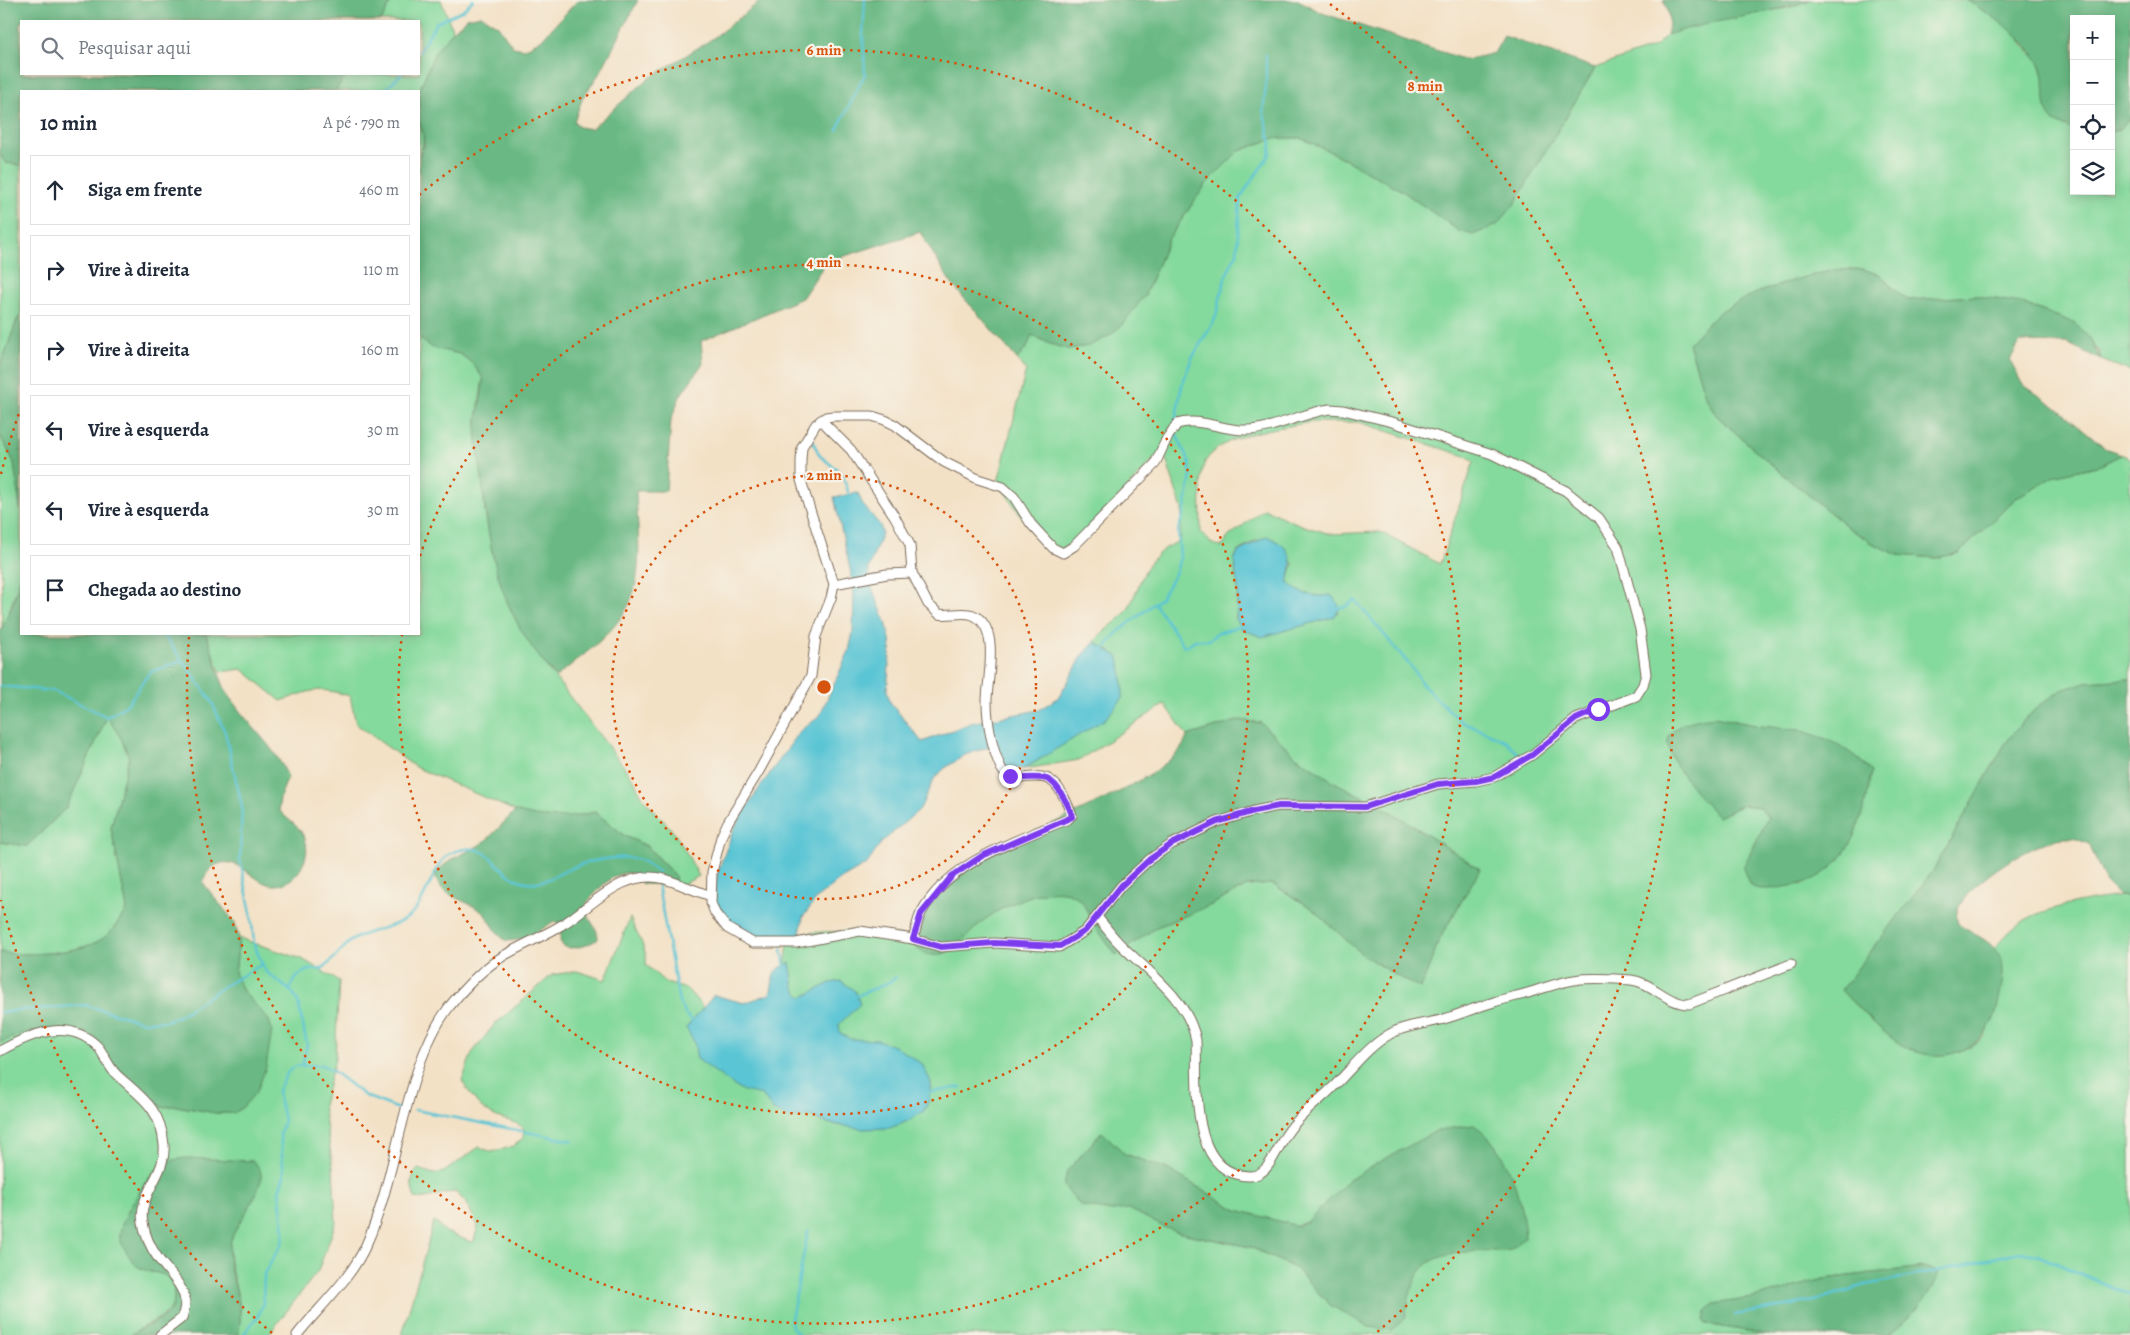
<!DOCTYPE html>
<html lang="pt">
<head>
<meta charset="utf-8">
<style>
  :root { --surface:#fff; --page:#f6f6f7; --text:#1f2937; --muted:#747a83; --line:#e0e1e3 }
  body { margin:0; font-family:Alegreya,serif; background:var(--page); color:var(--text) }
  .controls { position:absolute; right:15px; top:15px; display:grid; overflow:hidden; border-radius:0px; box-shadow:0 2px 12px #0003 }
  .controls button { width:45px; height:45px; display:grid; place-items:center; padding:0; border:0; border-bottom:1px solid var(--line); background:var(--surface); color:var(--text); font:25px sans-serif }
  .stop { position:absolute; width:15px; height:15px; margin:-11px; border:4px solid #7c3aed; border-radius:50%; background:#fff }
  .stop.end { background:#7c3aed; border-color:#fff; box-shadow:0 1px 5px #0008 }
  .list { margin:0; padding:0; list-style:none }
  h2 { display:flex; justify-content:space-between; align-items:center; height:65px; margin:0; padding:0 20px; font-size:21px }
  h2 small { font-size:16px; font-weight:400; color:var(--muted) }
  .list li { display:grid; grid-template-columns:32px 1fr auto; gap:15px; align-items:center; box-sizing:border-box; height:70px; margin:0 10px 10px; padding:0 10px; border:1px solid var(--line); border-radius:0px }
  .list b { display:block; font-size:19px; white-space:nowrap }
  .list em { font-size:16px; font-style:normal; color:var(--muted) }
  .icon { flex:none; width:28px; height:28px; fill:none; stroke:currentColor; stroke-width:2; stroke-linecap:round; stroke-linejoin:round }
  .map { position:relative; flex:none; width:2130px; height:1335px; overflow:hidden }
  .search { position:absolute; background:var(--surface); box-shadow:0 2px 12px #0003; left:20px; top:20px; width:400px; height:55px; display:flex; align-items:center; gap:12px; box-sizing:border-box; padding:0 18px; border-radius:0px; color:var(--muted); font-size:19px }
  .panel { position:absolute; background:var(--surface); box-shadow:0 2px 12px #0003; left:20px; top:90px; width:400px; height:545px; border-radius:0px }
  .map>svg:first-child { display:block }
</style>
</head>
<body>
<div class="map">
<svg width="2130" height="1335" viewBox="0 0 2130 1335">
  <rect width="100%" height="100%" fill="#f7f3e8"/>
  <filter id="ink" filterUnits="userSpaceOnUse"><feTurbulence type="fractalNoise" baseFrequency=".02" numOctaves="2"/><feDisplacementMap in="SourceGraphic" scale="10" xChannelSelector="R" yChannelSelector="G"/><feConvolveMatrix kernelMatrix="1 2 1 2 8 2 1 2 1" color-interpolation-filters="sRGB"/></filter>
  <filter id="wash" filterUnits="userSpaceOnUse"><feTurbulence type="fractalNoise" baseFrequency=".0096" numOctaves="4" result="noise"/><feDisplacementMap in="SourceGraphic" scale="20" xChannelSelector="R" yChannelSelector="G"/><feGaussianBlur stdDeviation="1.12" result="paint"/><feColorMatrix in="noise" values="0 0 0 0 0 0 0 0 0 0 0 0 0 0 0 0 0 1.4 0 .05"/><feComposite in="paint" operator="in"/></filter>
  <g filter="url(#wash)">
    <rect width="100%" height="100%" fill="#f3e1c6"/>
    <!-- green -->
    <g fill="#84d99c" stroke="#60825d" fill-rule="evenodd">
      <polygon points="392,0 441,0 453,31 435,52 419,91 335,91 348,74 419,74 419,21 381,21"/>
      <path d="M1810 0H1966L2006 24 2040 63 2045 79V96L2055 121 2074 130V191H2111V132L2120 129 2130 117V371L2101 360 2099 352 2076 324 2059 317 2021 303 1976 296 1908 300 1898 293 1881 275 1862 269 1834 270 1798 279 1758 292 1689 343 1705 396 1717 416 1772 465 1849 528 1872 543 1898 555 1936 558 1959 553 2017 497 2056 475 2101 465 2122 454 2130 458V679L2086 682 2040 705 2024 720 2005 744 1933 871 1841 990C1874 1024 1910 1066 1962 1050 1971 1048 1985 1038 1988 1029 1994 1012 1996 973 1999 954L1994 949C2002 939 2011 929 2022 922 2041 908 2105 896 2130 896V1335H1888L1927 1297 1924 1267 1824 1279 1753 1298 1714 1304 1706 1324 1769 1335H402L434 1221 446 1232 471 1242 474 1241 478 1226 466 1202 455 1192C443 1192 423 1201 415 1198 411 1187 409 1178 418 1169L434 1174 444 1172 479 1147 492 1152 514 1146 523 1138 524 1129C515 1120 505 1121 495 1116 479 1109 471 1095 462 1081L472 1053 494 1025 552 975 577 971 605 980 630 918C636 934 648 948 646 965L666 983 687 989 710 1015 781 1004 788 942 800 933 849 931 908 936 912 945 928 954C959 935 1039 874 1075 896 1085 902 1088 915 1094 924 1101 935 1109 945 1116 955L1157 927 1209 906 1247 886 1273 884 1310 907 1363 955 1404 980 1421 987 1439 940 1480 869 1390 811 1334 782 1297 757 1261 723 1240 720 1187 736 1165 704 1079 760 1024 769 1047 755 1119 657 1095 642C1104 628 1115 625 1125 613 1130 607 1133 598 1136 592 1146 566 1153 552 1180 541L1182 509 1163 450 1080 539 1055 553 1031 530 998 482 1026 370 1017 359 1027 347 1032 334 1050 344 1068 349 1089 346 1145 295 1169 238 1206 184 1239 151 1275 138H1301L1335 154 1401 190 1459 231 1585 84 1595 68 1654 47 1667 35 1676 31 1752 13 1788 8ZM1311 422H1359L1468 457 1474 461 1440 564 1380 532 1330 534 1301 525 1264 509 1227 538 1222 547 1211 543 1201 532C1201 517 1199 473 1205 462 1221 433 1281 428 1311 422ZM1257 540 1293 563 1288 582 1293 588 1302 593 1324 597 1339 609 1338 613C1317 626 1268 626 1242 629L1236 620 1238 588 1234 560 1238 551ZM1714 717 1760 726 1800 730 1840 859 1802 885 1743 868 1768 818 1760 807 1742 805 1718 817ZM1101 1132 1125 1154 1167 1169 1237 1210 1293 1226 1307 1222 1349 1180 1509 1250C1483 1250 1441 1246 1421 1268 1409 1281 1408 1302 1405 1319L1330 1305 1295 1268 1250 1247 1181 1233 1166 1228 1129 1208 1112 1211 1081 1206 1076 1163Z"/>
      <path d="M419 121C424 135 425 143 419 156Z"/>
      <polygon points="0,155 6,163 21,165 21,315 17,320 0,367"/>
      <path d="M419 338 433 348 460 354 472 363 483 378 477 419 485 512 493 557 546 666 635 781C641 803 662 816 675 834 684 847 691 862 699 876L676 888 674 875 647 846 625 836 595 812 569 818 536 817 515 811 415 767 356 724 350 696C316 686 313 690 281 701L242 669 220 672 206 634H419Z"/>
      <polygon points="0,435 14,462 21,516 21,577 2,632"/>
      <path d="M107 716 121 738 129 757 111 828 127 909C120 919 113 932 102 939 78 954 28 956 0 952V842L27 846 66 808Z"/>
      <path d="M239 938 302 959 339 981 335 1059 323 1105 333 1167 336 1222 318 1271 268 1335H237C249 1305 226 1275 230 1245 231 1231 248 1210 254 1197L149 1272C160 1273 171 1273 174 1286 181 1317 148 1320 131 1335H0V1042L30 1032 70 1031 88 1042 162 1107 176 1106 216 1113H234L243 991 235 973Z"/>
    </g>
    <!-- forest -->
    <g fill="#6bb984" stroke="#537251">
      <polygon points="0,0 392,0 381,21 21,21 21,74 348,74 335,91 21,91 21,165 6,163 0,155"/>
      <path d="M578 0H638L601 71 583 97 574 121 579 127 591 129 648 79 712 39 762 0H1298L1322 13 1466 60 1494 53 1504 36 1595 68 1514 205 1497 225 1473 235 1459 231 1401 190 1335 154 1301 138H1275L1239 151 1206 184 1169 238 1145 295 1122 325 1109 336 1089 346 1068 349 1050 344 1032 335 1027 347 1017 359 951 283 920 232 826 262 802 298 701 341 703 363 680 396 671 420 666 491H636C637 528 645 571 628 606 613 635 580 657 556 677 500 616 490 559 482 479 480 460 474 438 477 419 479 405 483 392 483 378L472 363 460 354 433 348 419 338V156L424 145 423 133 419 121V91L435 52 453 31 467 18 481 15 498 26 513 47 524 49 541 40Z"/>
      <path d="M1663 0H1810C1764 16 1713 19 1667 35 1670 21 1670 12 1663 0Z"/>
      <path d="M1966 0H2130V117L2120 129 2111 132V19H2074V130C2067 127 2059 124 2053 120 2038 106 2050 78 2039 62 2020 33 1994 17 1966 0Z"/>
      <polygon points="1862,269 1881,275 1898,293 1908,300 1976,296 2021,303 2059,317 2076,324 2090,339 2101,360 2067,343 2020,342 2010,360 2022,384 2056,407 2107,449 2122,454 2101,465 2056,475 2017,497 1959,553 1936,558 1898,555 1872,543 1849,528 1772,465 1717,416 1705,396 1689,343 1719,312 1758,292 1798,279 1834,270"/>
      <polygon points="21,315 21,516 14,462 0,435 0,367 17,320"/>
      <path d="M21 577V634H206C213 651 217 672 225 689 242 721 274 743 288 777L280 797 279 810C286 819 298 825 303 835 315 855 296 887 272 885 253 883 235 851 213 867 207 872 205 875 203 883L235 923 239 938 235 973 243 991 269 1020 272 1030 266 1067 257 1091 243 1107 234 1113H216L176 1106 162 1107 139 1097 104 1054 70 1031 30 1032 0 1042V952C28 956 78 954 102 939 113 932 120 919 127 909L111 828 129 757 121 738 107 717 66 808 27 846 0 842V632L11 609Z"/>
      <path d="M2130 679V896H2119L2106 883 2089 844C2083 842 2076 838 2070 838 2042 834 1963 885 1957 912 1956 915 1957 920 1958 924 1971 934 1991 939 1999 955 2007 970 2001 988 1998 1004 1989 1051 1939 1069 1900 1044 1878 1029 1859 1009 1841 990L1933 871 2005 744 2024 720 2040 705 2061 690 2086 682Z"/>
      <path d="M1714 717 1760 726 1800 730 1829 740 1856 756 1871 772C1862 827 1847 880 1784 887 1772 889 1761 891 1750 886L1743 868 1768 818 1760 807 1742 805 1718 817C1706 804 1660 755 1669 737 1677 721 1700 719 1714 717Z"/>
      <path d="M1240 720 1261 723 1297 757 1334 782 1390 811 1480 869 1439 940 1421 988 1404 980 1363 955 1310 907 1272 884 1247 886 1209 906 1157 927 1116 955C1109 945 1101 935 1094 924 1088 915 1085 902 1075 896 1052 882 1006 904 987 918 972 929 956 952 938 955 925 957 912 947 908 936 913 927 917 914 923 906 933 894 947 881 959 872 1002 837 1177 783 1187 736Z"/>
      <path d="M515 811C543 820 567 819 595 812L625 836 646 846 675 876 676 884H642L638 875C616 866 600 888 586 904V912C590 923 598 927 598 939 589 945 574 950 564 947L560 941 561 924 554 921C540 931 525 941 506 941 495 933 492 921 482 912 467 899 439 897 435 875 448 857 467 854 484 842 495 833 505 821 515 811Z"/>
      <path d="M1474 1125C1507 1146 1523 1200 1525 1238 1520 1241 1515 1248 1509 1250 1502 1252 1490 1250 1482 1251 1427 1254 1414 1263 1405 1319L1391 1330 1369 1327 1330 1305 1295 1268 1251 1247 1181 1233 1166 1228 1129 1209 1112 1211 1081 1206 1064 1186 1067 1171 1102 1132 1125 1154 1167 1169 1237 1210 1298 1226 1307 1222 1349 1180 1381 1161 1438 1130Z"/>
      <path d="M187 1158 253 1161C255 1163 259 1167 260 1170 268 1188 233 1226 230 1244 224 1275 249 1305 237 1335H131C145 1323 174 1320 174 1297 175 1261 144 1282 131 1259 128 1254 122 1246 120 1239 116 1224 147 1177 159 1167 167 1160 177 1159 187 1158Z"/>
      <path d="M1924 1267 1939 1272C1933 1297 1908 1319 1888 1335H1769L1706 1324 1704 1321 1706 1311 1714 1304 1753 1298 1824 1279Z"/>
    </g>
    <!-- water -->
    <g fill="#5ac5d4" stroke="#4a7879">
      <polygon points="858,493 863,505 880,525 882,533 869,568 869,581 886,622 891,643 887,690 890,702 922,742 971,723 1039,710 1059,697 1083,655 1095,642 1119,657 1123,685 1123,698 1105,719 1024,769 1007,767 996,748 985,748 965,755 945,768 934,779 920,809 881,843 867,864 841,879 817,898 803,917 800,933 791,940 759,941 721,916 714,901 717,874 735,826 760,787 801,730 819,717 849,651 853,632 854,587 834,497"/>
      <path d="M1267 536C1291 548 1295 556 1288 582 1297 594 1316 598 1331 595L1338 603 1339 610 1334 617 1262 637 1242 629 1236 621 1238 588 1234 560 1238 552Z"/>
      <path d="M790 963C794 976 790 990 803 997L830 983 841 981 855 991 860 1004 839 1024 840 1033 850 1039 878 1040 896 1047 922 1064 931 1082 929 1100 924 1111 908 1121 890 1128 863 1129 826 1123 810 1116 789 1118 773 1110 762 1095 740 1090 697 1059 694 1042 686 1028 714 995 744 1003 770 994C776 975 768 972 790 963Z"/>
    </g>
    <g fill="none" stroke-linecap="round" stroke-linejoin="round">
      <!-- stream -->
      <g stroke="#5ac5d4" stroke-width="2.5">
        <polyline points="419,52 436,23 463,10 473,0"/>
        <polyline points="384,91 401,74"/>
        <polyline points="837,130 865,74 863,34 865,0"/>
        <polyline points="1175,422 1182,385 1192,358 1215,319 1226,275 1237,253 1240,198 1270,154 1271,143 1263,110 1266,86 1266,55"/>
        <polyline points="811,438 820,456 839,471 844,479 850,497"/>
        <polyline points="1155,604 1185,647 1195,640 1209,640 1218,633 1243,625"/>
        <polyline points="1336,608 1345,607 1355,600 1413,669 1422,684 1440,702 1462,722 1506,741 1519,755"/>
        <polyline points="163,634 211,700 225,732 242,806 240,860 251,913 254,944 265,971 293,993 298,1002 307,1045 302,1066"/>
        <polyline points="1103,650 1118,632 1161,598 1176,572 1180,557 1178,530 1185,509 1191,476 1189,461 1176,434"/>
        <polyline points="0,686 54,691 107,717 127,705 150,672 182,661"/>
        <polyline points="658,886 679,1002 686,1015 694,1023"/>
        <polyline points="782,948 785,968"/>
        <path d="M289 990C294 980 298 973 309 970 313 969 317 970 321 969 328 967 343 947 351 941 368 929 390 930 407 918 430 900 432 860 454 852 492 838 494 874 522 881 537 886 552 878 565 871 582 862 624 852 642 861 648 864 653 869 658 872"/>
        <path d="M854 998C869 988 882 989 896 977"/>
        <polyline points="0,1012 85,1005 144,1022 166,1021 179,1016 224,986 261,965"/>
        <polyline points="927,1093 961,1087"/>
        <polyline points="415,1110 573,1141"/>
        <polyline points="1735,1315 1814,1301 1865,1285 1934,1272 2019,1252 2037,1255 2130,1295"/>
        <polyline points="243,1335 258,1316 263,1304 264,1274 282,1243 284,1232 279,1191 284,1176 280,1134 284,1120 278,1093 279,1088 289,1070 296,1066 322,1065 333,1071 365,1096 399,1109"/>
        <polyline points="799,1335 792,1327 791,1320 808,1231"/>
      </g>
    </g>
  </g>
  <g filter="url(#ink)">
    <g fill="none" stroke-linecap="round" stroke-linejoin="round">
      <defs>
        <g id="minor">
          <path d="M1330 409 1343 410 1392 422 1492 454 1566 491 1599 518 1618 547 1640 629 1646 674 1643 685 1636 696 1576 719 1532 755 1494 777 1476 781 1438 784 1365 807 1279 806 1254 811 1217 822 1172 844 1150 859 1121 886 1085 931 1059 947 994 943 941 947 913 939 860 931 796 943H753L727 928 715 913 711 903 712 872 721 837 728 822 759 771 811 676 816 636 831 598 834 584 805 494 801 480V461L802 447 816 424 826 417 833 416H872L885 420 895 425 944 462 978 479 1003 487 1014 497 1031 524 1053 548 1063 553 1074 546 1155 464 1167 438 1177 424C1199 417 1224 431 1247 430 1275 429 1302 413 1330 409Z"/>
          <polyline points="821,420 851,450 895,517 910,545 912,573 887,574 834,584"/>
          <path d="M912 573 928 604 939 614C949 616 963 611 973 615 1001 627 987 678 987 701 987 722 992 749 1001 768 1011 788 1035 770 1050 780 1061 787 1067 803 1072 815L1068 819C1017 841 949 861 921 913 917 921 916 931 913 939"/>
          <path d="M1097 917C1106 927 1113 938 1123 947 1151 974 1188 1000 1196 1040 1198 1082 1188 1174 1249 1176 1267 1177 1275 1153 1283 1140 1294 1119 1316 1104 1332 1088 1351 1070 1367 1047 1390 1034 1405 1025 1427 1024 1444 1019 1461 1014 1477 1007 1494 1002 1506 998 1519 996 1531 992 1545 988 1560 982 1574 980 1592 977 1613 979 1631 980 1652 982 1667 1004 1689 1004L1791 964"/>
          <path d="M0 1051C30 1034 69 1017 98 1047 105 1055 108 1067 117 1075 141 1097 161 1108 164 1145 167 1174 137 1195 143 1223 145 1235 151 1248 158 1258 167 1271 185 1286 185 1303 185 1308 183 1314 182 1318L160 1335"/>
          <path d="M297 1335C320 1306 351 1279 366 1245 399 1173 403 1068 449 1007 464 988 485 967 505 955 524 944 546 935 565 923 595 903 625 868 665 879 680 884 696 891 711 896"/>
        </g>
      </defs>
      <!-- minor casing -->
      <use href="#minor" stroke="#7b6a59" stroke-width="11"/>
      <!-- minor -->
      <use href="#minor" stroke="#fff" stroke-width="9"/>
    </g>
  </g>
  <g fill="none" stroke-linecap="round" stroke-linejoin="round" filter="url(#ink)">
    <!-- route -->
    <path stroke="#7c3aed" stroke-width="6" d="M1010 776C1033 783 1047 767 1062 795 1066 802 1071 809 1072 817L982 856 952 876 921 914 913 939 941 947 994 943 1060 946 1085 931 1121 886 1150 859 1172 844 1217 822 1254 811 1279 806 1365 807 1438 784 1476 781 1494 777 1532 755 1576 719 1598 709"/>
  </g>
  <!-- distance rings -->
  <g fill="none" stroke="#d7540e" stroke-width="2.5" stroke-dasharray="2.5 5">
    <circle cx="824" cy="687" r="212"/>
    <path d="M420 556A425 425 0 1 1 402 635"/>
    <path d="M419 195A637 637 0 1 1 189 637"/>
    <path d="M272 1333A850 850 0 0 1 1 900M1 474A850 850 0 0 1 20 410M1330 4A850 850 0 0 1 1376 1333"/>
  </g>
  <circle cx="824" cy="687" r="8" fill="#d7540e" stroke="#f7f3e8" stroke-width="2.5"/>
  <g font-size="15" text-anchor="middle" font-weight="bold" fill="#d7540e" stroke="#f7f3e8" stroke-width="4.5" stroke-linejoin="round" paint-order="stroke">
    <text x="824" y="55">6 min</text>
    <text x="1425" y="91">8 min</text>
    <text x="824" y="267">4 min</text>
    <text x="824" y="480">2 min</text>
  </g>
</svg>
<div class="controls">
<button>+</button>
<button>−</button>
<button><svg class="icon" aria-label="locate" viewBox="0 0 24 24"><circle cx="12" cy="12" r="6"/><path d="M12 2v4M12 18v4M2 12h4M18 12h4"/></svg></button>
<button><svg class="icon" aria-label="layers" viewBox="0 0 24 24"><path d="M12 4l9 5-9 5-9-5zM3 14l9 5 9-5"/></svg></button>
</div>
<div class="stop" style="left:1598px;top:709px"></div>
<div class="stop end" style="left:1010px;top:776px"></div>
<div class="search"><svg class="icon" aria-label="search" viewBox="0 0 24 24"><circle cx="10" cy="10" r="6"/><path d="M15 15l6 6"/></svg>Pesquisar aqui</div>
<section class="panel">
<h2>10 min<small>A pé · 790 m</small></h2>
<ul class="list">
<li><svg class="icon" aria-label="ahead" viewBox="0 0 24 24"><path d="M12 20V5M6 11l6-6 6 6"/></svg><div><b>Siga em frente</b></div><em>460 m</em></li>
<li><svg class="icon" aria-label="right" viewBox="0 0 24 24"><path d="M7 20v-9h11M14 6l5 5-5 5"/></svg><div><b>Vire à direita</b></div><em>110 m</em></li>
<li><svg class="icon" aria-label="right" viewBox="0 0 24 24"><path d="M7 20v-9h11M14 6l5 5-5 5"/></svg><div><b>Vire à direita</b></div><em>160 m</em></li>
<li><svg class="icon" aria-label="left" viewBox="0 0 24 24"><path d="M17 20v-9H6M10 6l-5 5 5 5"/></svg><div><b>Vire à esquerda</b></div><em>30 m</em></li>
<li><svg class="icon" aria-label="left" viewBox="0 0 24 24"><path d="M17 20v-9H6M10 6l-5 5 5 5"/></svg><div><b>Vire à esquerda</b></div><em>30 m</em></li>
<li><svg class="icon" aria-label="arrive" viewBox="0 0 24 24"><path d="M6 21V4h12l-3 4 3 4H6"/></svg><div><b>Chegada ao destino</b></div></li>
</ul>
</section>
</div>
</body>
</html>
